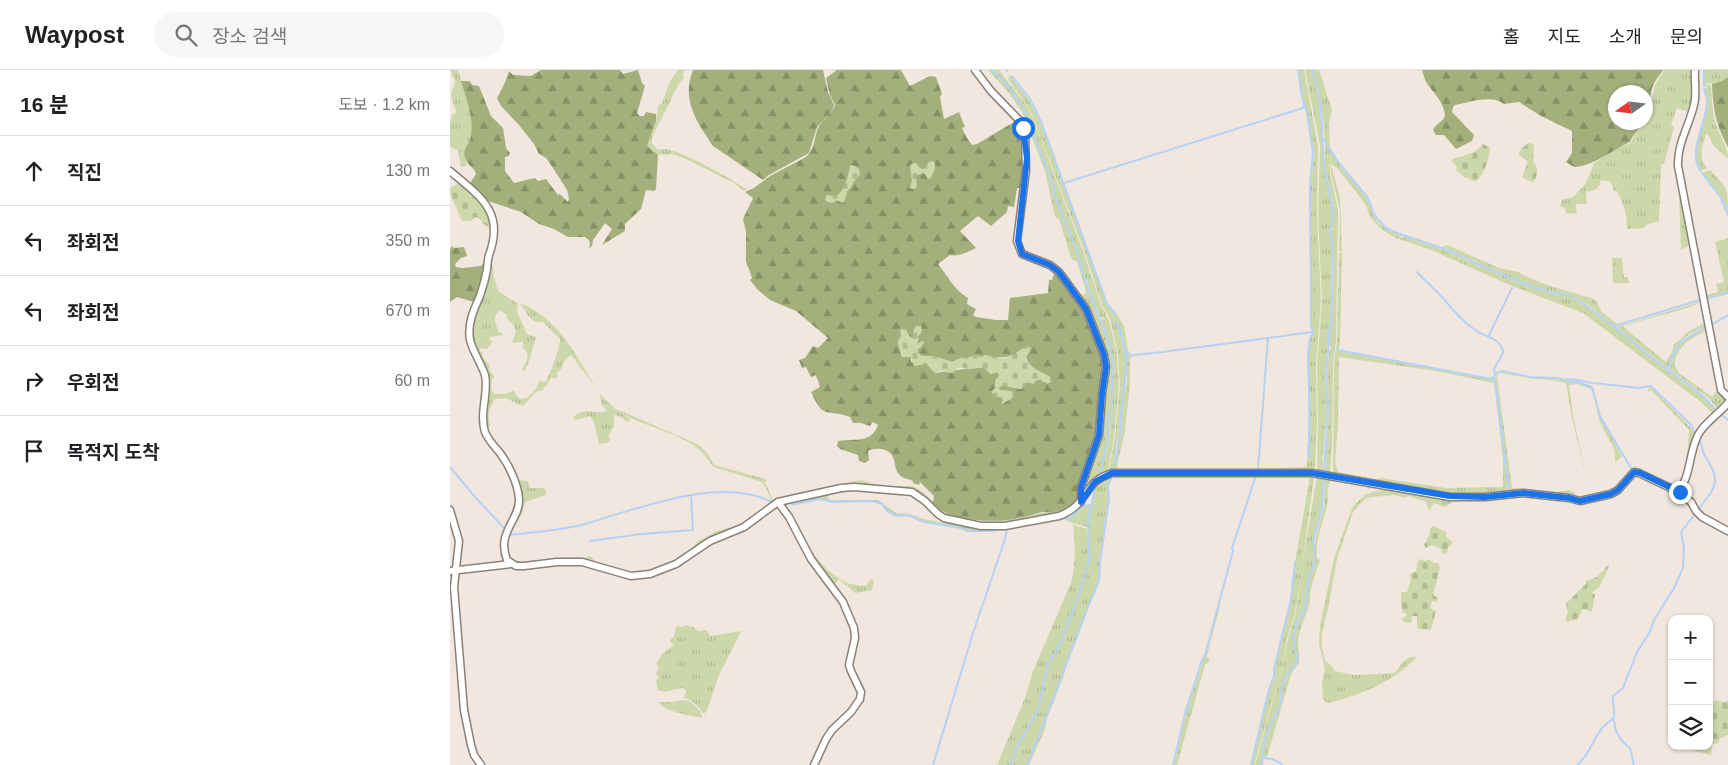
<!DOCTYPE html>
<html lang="ko">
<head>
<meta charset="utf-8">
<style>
  :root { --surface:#fff; --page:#f6f6f6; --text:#202124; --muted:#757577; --line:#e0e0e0 }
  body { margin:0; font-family:Helvetica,"Noto Sans KR",sans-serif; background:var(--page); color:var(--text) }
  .controls { position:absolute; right:15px; bottom:15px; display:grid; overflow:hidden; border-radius:10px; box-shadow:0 1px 4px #0004 }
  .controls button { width:45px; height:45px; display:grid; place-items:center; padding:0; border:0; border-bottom:1px solid var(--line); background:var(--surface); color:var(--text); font:25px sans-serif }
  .compass { position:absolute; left:1158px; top:15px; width:45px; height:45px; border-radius:50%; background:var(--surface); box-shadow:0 1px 4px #0004; rotate:256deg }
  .stop { position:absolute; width:15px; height:15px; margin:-11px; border:4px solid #1a73e8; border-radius:50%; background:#fff }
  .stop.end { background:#1a73e8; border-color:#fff; box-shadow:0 1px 5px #0008 }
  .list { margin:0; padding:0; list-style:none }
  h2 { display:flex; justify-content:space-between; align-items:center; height:65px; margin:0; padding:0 20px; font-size:21px }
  h2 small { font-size:16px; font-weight:400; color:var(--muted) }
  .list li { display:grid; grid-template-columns:32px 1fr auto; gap:15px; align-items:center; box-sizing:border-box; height:70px; padding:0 20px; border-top:1px solid var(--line) }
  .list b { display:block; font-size:19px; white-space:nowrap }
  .list em { font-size:16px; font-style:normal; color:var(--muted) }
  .icon { flex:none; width:28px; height:28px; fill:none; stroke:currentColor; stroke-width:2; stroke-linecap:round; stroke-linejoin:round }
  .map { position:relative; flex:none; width:1278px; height:695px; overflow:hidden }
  header { display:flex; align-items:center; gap:30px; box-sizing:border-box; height:70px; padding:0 25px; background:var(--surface); border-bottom:1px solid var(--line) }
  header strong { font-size:24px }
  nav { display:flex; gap:28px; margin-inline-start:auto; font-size:18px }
  .search { width:350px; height:45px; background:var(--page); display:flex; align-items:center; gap:12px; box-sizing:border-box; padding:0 18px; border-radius:28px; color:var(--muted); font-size:19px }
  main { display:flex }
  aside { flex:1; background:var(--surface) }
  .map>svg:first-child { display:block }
</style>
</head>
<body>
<header>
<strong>Waypost</strong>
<div class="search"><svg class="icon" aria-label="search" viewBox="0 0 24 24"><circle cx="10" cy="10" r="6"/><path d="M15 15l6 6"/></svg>장소 검색</div>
<nav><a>홈</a><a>지도</a><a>소개</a><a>문의</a></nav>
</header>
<main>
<aside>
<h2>16 분<small>도보 · 1.2 km</small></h2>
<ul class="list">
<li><svg class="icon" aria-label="ahead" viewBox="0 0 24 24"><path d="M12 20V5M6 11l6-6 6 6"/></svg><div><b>직진</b></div><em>130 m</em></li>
<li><svg class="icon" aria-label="left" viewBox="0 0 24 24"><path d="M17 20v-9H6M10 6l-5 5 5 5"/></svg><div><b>좌회전</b></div><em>350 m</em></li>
<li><svg class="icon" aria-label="left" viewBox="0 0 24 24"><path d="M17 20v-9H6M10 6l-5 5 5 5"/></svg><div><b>좌회전</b></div><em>670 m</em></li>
<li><svg class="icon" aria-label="right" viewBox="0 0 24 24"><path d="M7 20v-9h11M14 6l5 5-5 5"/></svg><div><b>우회전</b></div><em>60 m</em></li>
<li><svg class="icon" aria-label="arrive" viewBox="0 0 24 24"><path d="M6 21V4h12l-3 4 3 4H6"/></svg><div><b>목적지 도착</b></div></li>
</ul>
</aside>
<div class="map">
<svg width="1278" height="695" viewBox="0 0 1278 695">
  <defs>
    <pattern id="grass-tufts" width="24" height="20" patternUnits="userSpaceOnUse" patternTransform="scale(1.25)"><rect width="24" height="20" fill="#ccd8aa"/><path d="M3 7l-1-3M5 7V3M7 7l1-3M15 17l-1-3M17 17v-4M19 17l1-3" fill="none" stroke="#b0ba93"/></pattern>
    <pattern id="forest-firs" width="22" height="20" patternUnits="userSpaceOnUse" patternTransform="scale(1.25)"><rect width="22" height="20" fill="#a3b07b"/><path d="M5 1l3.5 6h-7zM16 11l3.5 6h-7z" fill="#869066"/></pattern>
    <pattern id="cemetery-stones" width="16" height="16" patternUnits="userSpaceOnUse" patternTransform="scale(1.25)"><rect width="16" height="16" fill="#ccd8aa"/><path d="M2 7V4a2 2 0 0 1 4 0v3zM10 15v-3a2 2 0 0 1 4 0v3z" fill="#b0ba93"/></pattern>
  </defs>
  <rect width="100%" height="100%" fill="#f1e7de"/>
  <!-- grass -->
  <g fill="url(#grass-tufts)" fill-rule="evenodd">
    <path d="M0 0H8C14 20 24 44 22 65 20 79 10 79 17 94L15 97H11L8 80 0 77V52L2 45 7 42 4 36 1 24C7 10 6 13 0 0Z"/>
    <path d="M228 0H235L233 4 234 8C225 17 222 29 216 40 211 51 204 60 201 72L208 80C210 80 213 79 215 79 231 80 284 110 297 120H293L284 113 236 89 222 84 208 85 197 76 206 51 208 36 212 33 220 11Z"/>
    <polygon points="538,0 541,0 561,21 574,41 602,113 605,129 627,182 635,211 654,261 661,286 662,336 659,345 658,371 647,410 632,428 629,227 635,224 636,222 627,191 624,191 621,188 609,149 607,149 604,143 595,101 572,42 559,23"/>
    <polygon points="542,0 549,0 576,35 583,48 634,184 651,235 659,250 667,284 669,315 664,367 658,403 648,409 659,372 660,345 663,336 662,318 663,300 662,286 651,249 655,249 650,247 636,210 627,181 606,129 596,95 574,40 561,20"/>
    <path d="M849 0H854L868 76 867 143 871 231 866 295 867 353 865 397 863 400 808 401 809 399 855 397 857 395V387L861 388 862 387 858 385C860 363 860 342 859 321 859 303 855 278 863 262L861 257V116L864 83 857 43 852 27Z"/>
    <polygon points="855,0 863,0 870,38 874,97 881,131 882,146 880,161 882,180 881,233 875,305 877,338 873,386 871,387 873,389 873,403 867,400 868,353 867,295 872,231 868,143 870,76"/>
    <polygon points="864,0 869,0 882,40 879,52 880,78 875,71 872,38"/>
    <path d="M1214 0H1243L1244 27 1240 42 1227 38 1221 55 1224 57 1214 94 1211 95 1209 151 1196 155 1194 158 1177 159C1177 146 1174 133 1167 121H1164L1161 112 1151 110 1150 115 1145 120 1136 122 1137 134H1126L1127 144 1116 143 1115 138 1110 137 1112 130 1123 127 1136 113 1144 93 1170 77 1181 73 1184 66 1198 49 1202 36 1204 17Z"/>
    <polygon points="1254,0 1278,0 1278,7 1273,11 1262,14 1260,13 1254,17"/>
    <path d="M560 5 579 30 590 51 657 234 665 243V248L666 242 674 256 678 280 680 283H676L669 256 665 252C688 275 667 364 664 395L671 363 673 331 677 310 676 284 684 286 680 288V314L675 362 667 395 668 401H664V399L663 402 659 401 665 367 670 315 668 284 660 249 652 235 635 183 583 47 576 34 558 9Z"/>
    <path d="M1258 15H1261C1262 29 1262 42 1266 55 1270 67 1278 76 1278 89L1263 75 1259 66 1256 64C1252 76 1248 89 1257 98L1251 101C1239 87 1254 53 1257 36L1258 30 1255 19Z"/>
    <polygon points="875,72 880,79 880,104 888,140 886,271 883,294 882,377 880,402 875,403 879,338 877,305 879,282 881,279 879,273 883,233 884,180 881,161 884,146 882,131 875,97"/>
    <path d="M880 81C891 97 906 111 917 127 920 132 920 137 922 142 928 156 939 161 952 166L947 169 931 159 920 147 916 135 888 99 881 94 890 128 892 182 889 181 890 140 881 104Z"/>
    <path d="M1260 100C1277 118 1278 117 1278 142L1272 128 1253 103Z"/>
    <polygon points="1233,127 1240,175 1231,180 1229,128"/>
    <polygon points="955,166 991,179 1043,202 1088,219 1121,227 1128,231 1151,247 1233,312 1258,330 1268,343 1263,344 1252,333 1133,243 1062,216 981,180 949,169"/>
    <polygon points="1278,168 1278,222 1255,228 1256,225 1268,222 1266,214 1274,212 1265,172"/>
    <path d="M997 175 1049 198 1068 202 1077 207 1097 215 1144 229 1146 231 1152 242 1167 254 1163 255C1151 245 1139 234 1126 228 1114 222 1101 222 1088 218 1055 206 1024 191 992 177Z"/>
    <path d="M889 183H892L890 274 888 280 1041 310 1044 309 1053 371 1058 422 999 425 885 404 883 402 884 293 887 271ZM889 287 986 301 1044 313 1053 388V415L1052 417 996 418 930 408 926 409 888 402 885 392 888 356Z"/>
    <path d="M41 185 44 207 48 221 68 234 67 242 77 264 86 267 78 294 74 302 72 300C76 292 82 285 73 278V271L66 273 62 272 66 262 63 254 58 250 56 244 50 240C42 248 45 251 48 261L54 265 40 267 39 270 43 271 37 279 30 278V281L33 283 32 286 40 296 39 299 44 306C41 313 39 317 44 324H56L64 320 65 324 70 329 77 328 86 319 89 311 94 312 96 311 103 296 110 272V269L93 252C78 253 79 243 70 234 76 234 80 237 84 240 115 259 128 290 147 319L121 285C117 288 112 292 112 298L106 304 108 306 105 309 102 307 101 308 92 321H87L73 336 55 328 45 329C43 334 39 338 39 344 38 348 40 352 40 356L37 357C39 369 48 375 55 384 60 392 64 401 68 410L78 411 80 418H93L96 420V425L75 432C74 435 74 439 72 443 69 450 62 457 59 466 48 501 89 492 109 488 119 486 131 490 140 486L146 492 180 503 187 504 210 498 230 489 239 482 248 471 255 468 266 461 292 455 307 445 320 432H322L316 418 310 411 316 414 324 433C314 441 305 451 293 456 281 463 267 466 254 473 229 487 211 509 178 504L133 490 107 491 74 495 68 494 59 490C47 465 73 445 69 421 67 407 58 391 49 380 45 374 39 369 37 361 31 346 37 328 37 312 36 297 23 284 21 269 18 248 31 227 37 207 39 200 39 192 41 185Z"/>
    <polygon points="1162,188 1172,188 1174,207 1178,208 1179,213 1163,213"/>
    <path d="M1250 232 1241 237 1172 256 1216 292 1222 282 1224 274 1231 269 1236 263 1254 253 1255 256C1245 261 1231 268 1225 279 1222 285 1221 293 1217 298L1166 257Z"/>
    <path d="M1256 258 1257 261C1241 267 1228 276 1224 294L1229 303 1262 327 1269 318 1275 331 1269 342 1260 329 1219 299C1223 293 1223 286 1226 280 1232 270 1246 263 1256 258Z"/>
    <path d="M1053 302 1074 307 1105 309 1117 311 1118 313 1125 312 1141 317 1150 346 1172 386 1165 392C1167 376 1156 367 1150 352 1147 342 1145 329 1141 319L1127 314 1119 315 1123 346 1137 410 1122 348 1116 313 1102 310 1077 308 1050 303 1047 306 1062 418 1106 422 1119 420 1124 422 1127 429 1060 422 1045 308 1048 303Z"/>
    <polygon points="1199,317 1201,317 1245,362 1246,366 1237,390 1239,360 1201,320 1198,322"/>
    <path d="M150 324 162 336 180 349V351L177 352 171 347 164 345V356L159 365 160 371 157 373 149 374 144 353 140 346 125 350 123 347C136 336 145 345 157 341L151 333Z"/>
    <polygon points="169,340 249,375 258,384 264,395 316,409 316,413 264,397 251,381 242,374 226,366 180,348"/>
    <path d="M662 405 658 415V430L649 492V511L635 542 617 594 614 605 597 649 595 659 579 695H561L569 673 588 640 598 593 607 580 623 544 625 534 607 580 598 592 588 640 568 673 560 695H547L575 628 583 601 621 513C626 494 625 474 623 455L637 459 639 477 638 449 647 411Z"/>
    <path d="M854 405 864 406 852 498 867 406H873L872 437 863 471 864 489 863 498 858 510 854 539 846 554 843 567 847 591 845 595 848 591 844 567 847 555 856 539 859 510 865 496 864 475 874 435 875 406 928 416 918 419 916 415 882 410C875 417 879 427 877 436 873 454 865 469 867 488L870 490 860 521C862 537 852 550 849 565 847 575 850 584 849 593L841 604 817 687H814V673L822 652 828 644 832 632V617L842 598 835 608 831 617 830 632 827 643 821 652 813 672 811 695H805L833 595 838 569 845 546 851 508 844 546 837 569 833 594 804 695H801L819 619 825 607V599L841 529 845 492 860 407Z"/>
    <polygon points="410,410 432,416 462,416 473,422 493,442 526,451 538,452 612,440 627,431 617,442 543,456 493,446 471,426 405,416 328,431 326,429 343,424"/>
    <path d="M943 418 1008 429V432L1005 431 995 437 984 433 979 441 976 432 959 426 954 428 944 425 922 427 916 428 903 442 887 489 878 539 875 550 872 563V578L875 591 880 594 885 601 904 605 945 603C951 595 956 585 967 587 945 611 909 626 878 633L873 630 872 614 875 599 869 574 870 556 884 488 903 436 915 425 922 422Z"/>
    <path d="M380 421 378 428 380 430H428L446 443 460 444 474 449 492 453 494 449 531 457 609 447 611 448 548 460 517 461 511 458 474 452 458 444 450 446 444 444 437 440 432 434 422 431H382L370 429 337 433 336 439 339 443H341C353 469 371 503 400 514 405 515 411 515 416 516L421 509 424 510 422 520 405 523 389 509 384 515 369 496 330 433Z"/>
    <polygon points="640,436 637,457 622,453 614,449 622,448 634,437"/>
    <polygon points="769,533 770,535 757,586 760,590 755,595 727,695 724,695 737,640 753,590 756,586"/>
    <path d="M236 555 243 557 249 561 256 560 261 566 291 561 269 605 257 640 254 644C249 638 243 629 234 628L236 621 234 618C225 618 218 624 208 620L206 611 209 607 206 604 209 597 206 594 212 584 224 575 219 571 224 566 226 556 232 557Z"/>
    <path d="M234 630C242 631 251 640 253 648 239 645 217 643 208 632H222Z"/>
  </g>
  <!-- forest -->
  <g fill="url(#forest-firs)" fill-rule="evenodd">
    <path d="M91 0H170L173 4 188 0 192 13 195 16 187 43 190 46H194L196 42 206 44V51L197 76 208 85 206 119 204 121 196 120 191 139 175 154V161L152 175 162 159 155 153 143 170 142 176 138 179 140 175 139 170 135 167H118L104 159 89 154 71 142 38 131 35 132 23 119 20 113 26 104C24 96 16 96 14 84 15 77 20 73 21 66 24 48 16 28 11 11H20L22 15 29 16 41 46 53 58 56 78 60 83 59 86 55 87V101L64 113 85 108 88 111 96 109 108 125 110 124 118 132 119 128 117 120 103 98 96 88 89 84 84 74 69 55 51 36 47 28C52 19 56 11 59 1L63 5 81 6Z"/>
    <path d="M243 0H373L378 22 384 35 382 41 367 57 359 83 319 105 313 110 263 76C247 52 231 30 243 0Z"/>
    <path d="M387 0H451L460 16 480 6 486 7 492 24 490 27 494 49 509 42 515 57 512 58 517 68 522 75 527 74 564 52 562 48V43L569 52 574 65 573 118H567L564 137 558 136 557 142 541 156 528 146 510 161 526 178C518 182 508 187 500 185L488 194C499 207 502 218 518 228L517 234 526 239 523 245 526 247 546 250H558L560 228 598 223 599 210H602L605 200 633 237 654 288 647 364 630 431C625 432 623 435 618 438 611 442 600 443 592 442 562 451 540 454 510 447 498 444 491 442 483 433L484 426 470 412 469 415 463 413V411C458 409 451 408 448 403 445 399 445 392 443 387 439 378 425 377 418 381L419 390 415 393 409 391 408 385 390 379 387 376 388 371C406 368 421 374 428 355L423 352 420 356 411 353H403L400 347C376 338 374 351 361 322L370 317 366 305 361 307 356 297 352 298 349 290 355 288 363 276 368 278 378 268 346 241 320 230 308 220 300 210 302 208 296 191V161L293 149 303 128 295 122 304 118 320 106 356 87C365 79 364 68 368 58 372 49 382 45 385 35L380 25 376 8ZM455 259 460 267H468L467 274 472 276 468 279V283L472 286H483L502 292 511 288 516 289 556 287 580 281 576 286C578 299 591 301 600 307L593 312 591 309 576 313 571 319 552 315 548 318 550 320 557 321 563 327 559 330H553L552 327H545V311L549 306 548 302 541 304 533 297H529L485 303 477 294 461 292V287H452L448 272Z"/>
    <path d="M972 0H1213C1208 7 1203 13 1201 22 1199 32 1201 39 1196 50V22H1166V52L1194 53 1183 66 1180 72C1162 80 1144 96 1124 97L1116 92 1122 83V61L1091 46 1069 32 1054 34C1042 24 1019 32 1005 35L1003 37 1002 42 1024 65 1022 71 1006 79 994 65H986L983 60C985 54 995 51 995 45 994 33 984 23 978 15 975 11 973 4 972 0Z"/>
    <path d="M1278 7V77C1266 55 1263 39 1262 14L1272 11Z"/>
    <polygon points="2,176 4,178 14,177 17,186 11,188 5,194 6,197 13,198 31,196 37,187 33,212 24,235 24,232 7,227 0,232 0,180"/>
  </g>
  <!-- cemetery -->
  <g fill="url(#cemetery-stones)">
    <path d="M1080 72 1084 76 1083 91C1089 98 1088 105 1083 113L1072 107 1078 92 1068 84 1072 78Z"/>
    <path d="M1033 74 1040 78C1040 87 1033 108 1025 112L1017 107 1015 108 1006 100 1007 97 1001 90 1024 82Z"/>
    <polygon points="483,91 485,94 485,98 481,108 478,109 474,103 467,105 466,108 467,116 465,119 459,118 462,111 460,95 464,93 466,93 470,98 473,99 479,92"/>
    <path d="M402 95C408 97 410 99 410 105L403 112V114L397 122 394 132 392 133 387 130 383 133 377 132 375 129 377 125C380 125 382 126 385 126 394 124 399 103 400 96Z"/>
    <polygon points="12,112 36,137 44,161 32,153 30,149 25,147 21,151 12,151 0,124 0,118"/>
    <path d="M466 256H471L472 262C469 265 465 269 467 274L472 271 475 273 468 279V283L472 286H483L502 292 511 288 516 289 524 285 532 287 534 285C539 285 542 287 546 288 560 290 566 282 576 276L581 278 576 286V290C578 292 583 298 585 299 588 302 596 304 600 307L601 312 597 314 591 309H588L583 314 579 312 576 313 575 316 571 319 552 316 548 318 550 320 561 321 564 324 563 327 553 334 551 333 553 330 552 327H545L541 322 545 318V311L549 306 548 302 541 304C534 296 530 298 521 299 517 299 513 297 509 298 506 299 504 301 502 303L490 301 485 303 477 294 464 296 461 287H452L448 272 451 266 450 260 455 259 460 267H464L463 262Z"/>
    <polygon points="984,456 996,462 996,467 1003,472 998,478 997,483 993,484 990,478 982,475 976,478 974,475 980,463 980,458"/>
    <polygon points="971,489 975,491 979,489 983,493 988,493 990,498 983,525 988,528 986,532 982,531 980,538 986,541 981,560 968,559 967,556 967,546 962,546 961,553 953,552 952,549 957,545 956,543 953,543 951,535 951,524 952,522 957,522 961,509 959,505 966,501 968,491"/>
    <path d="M1159 494C1160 498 1151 512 1149 518L1142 522 1143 524H1145L1142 542 1133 539 1128 549 1117 552 1115 550 1118 543 1116 533C1124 527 1129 520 1136 514V511L1147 507Z"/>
    <polygon points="1266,630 1274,632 1278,631 1278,665 1270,668 1268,673 1262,674 1261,685 1231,677 1228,677 1227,681 1224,681 1224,676 1259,676 1259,634"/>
  </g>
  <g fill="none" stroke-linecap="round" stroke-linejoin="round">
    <!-- stream -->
    <g stroke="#b5d2f6" stroke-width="2">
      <polyline points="542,0 561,20 574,40 602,112 606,129 627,181 635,211 655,261 662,286 662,336 659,345 658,371 649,406"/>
      <polyline points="556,0 557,1"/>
      <polyline points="848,0 852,27 857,43 863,83 860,116 861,257 863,262"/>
      <polyline points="863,0 871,38 874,97 881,131 883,146 880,161 883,180 882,233 876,305 878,338 874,403"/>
      <polyline points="1254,0 1254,16"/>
      <polyline points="562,6 580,29 591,51 657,234 665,243 665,247"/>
      <path d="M874 70 889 93 918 128 925 146 936 158 944 162 992 178 1043 201 1088 219 1121 226 1128 230C1157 249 1183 273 1210 294 1229 309 1252 321 1266 341"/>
      <path d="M1251 101C1236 84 1258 50 1257 31 1257 27 1255 23 1254 19"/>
      <polyline points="1252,103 1271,128 1278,145"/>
      <polyline points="614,113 853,38 854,36"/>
      <path d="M967 202C974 210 982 216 989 224 1002 238 1012 252 1028 262 1038 267 1053 270 1053 283L1044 299 1045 304"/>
      <polyline points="1256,229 1278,223"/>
      <polyline points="1261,255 1278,245"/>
      <polyline points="1164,256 1250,230"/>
      <polyline points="1038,267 1062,218"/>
      <path d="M818 268 863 262C855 277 859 301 859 317 859 340 860 362 858 385V386L862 387"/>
      <polyline points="888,280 1041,309 1048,302 1053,301 1080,307 1107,308 1115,310 1122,309 1143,313 1189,318 1201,316 1242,356 1246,365"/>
      <polyline points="676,284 684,285 713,282 818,268 808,399"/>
      <polyline points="1218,298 1226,280 1230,273 1255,257"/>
      <polyline points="1044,308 1045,311 1059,421"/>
      <polyline points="1118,310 1119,312 1125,311 1142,317 1150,346 1181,398"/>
      <polyline points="1270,344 1278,350"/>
      <polyline points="0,397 26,428 55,459"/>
      <polyline points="664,399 670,364 672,332 676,303 676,284 669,256 665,252"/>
      <polyline points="342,435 370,429 382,432 422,431 432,434 437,441 444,445 450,446 458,445 474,452 511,458 517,461 542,461 582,454"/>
      <path d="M1248 440C1268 414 1271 412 1254 384 1252 379 1252 374 1249 369"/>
      <polyline points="587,453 622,447 633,436 640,435"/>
      <path d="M59 465C83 462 108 461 131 455 186 440 267 405 322 432"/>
      <polyline points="140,471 192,464 243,460 241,426"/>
      <polyline points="1163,647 1166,661 1172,671 1180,678 1184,695"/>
      <polyline points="813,688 822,689 832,694"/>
      <polyline points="483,695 523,563 555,469 557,459"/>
      <polyline points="560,695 569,673 588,640 598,593 607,580 622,544 634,508 639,490 638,450 646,415"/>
      <polyline points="577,695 592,658 640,532 649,511 650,492 659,430 658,416 662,406"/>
      <polyline points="723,695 736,640 752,590 755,585 783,481 782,478 806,405"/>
      <polyline points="801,695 819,619 824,606 824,599 841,529 845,492"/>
      <polyline points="812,695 814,673 821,652 827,643 831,632 832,617 835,608 847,591 843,567 846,555 855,540 858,510 863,499 865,489 863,471 872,438 874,407"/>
      <path d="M1127 695C1139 686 1143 669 1153 657 1156 653 1162 651 1164 646 1165 640 1162 633 1163 626L1173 618 1187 582 1200 562 1204 550 1224 518 1233 498 1234 478 1231 462 1245 444"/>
    </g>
    <defs>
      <g id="minor">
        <polyline points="525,0 541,21 570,51 575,65 576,100 567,171 572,184 600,195 609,202 636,239 654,285 656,297 652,324 649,365 631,417 631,432"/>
        <path d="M1245 0C1244 12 1247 24 1244 35 1239 56 1227 74 1228 96L1271 320 1278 327"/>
        <path d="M0 101C31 127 55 142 39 185 37 191 38 198 36 204 35 211 32 219 30 226 24 239 17 254 20 270 23 282 31 293 35 305 39 322 29 343 35 362 38 370 45 377 50 383 59 395 68 414 69 429 70 450 46 462 57 490L66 496H74L107 492H132L181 506 200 504 226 494 260 471 294 457 328 432 391 418 404 417 462 422 475 431 488 444 494 448 531 456H555L609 446C630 438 631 428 644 413 649 408 656 405 662 403H862L1000 427H1035L1073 423 1119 428 1130 431 1161 424 1168 420 1184 402 1189 403 1229 422 1241 432 1246 441 1252 447 1278 461"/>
        <path d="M1229 422C1241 404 1239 383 1248 365 1254 353 1269 344 1278 333"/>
        <polyline points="328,432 339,447 361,489 393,532 404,558 405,568 399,595 401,601 411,622 410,629 401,642 382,660 376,669 364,695"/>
        <polyline points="0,440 9,471 4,517 14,640 21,675 24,685 31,695"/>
        <polyline points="0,501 61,494"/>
      </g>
    </defs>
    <!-- minor casing -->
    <use href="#minor" stroke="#8a8179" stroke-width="9"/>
    <!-- minor -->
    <use href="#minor" stroke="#fff" stroke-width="6"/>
  </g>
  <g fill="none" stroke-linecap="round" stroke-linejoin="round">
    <!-- route -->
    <polyline stroke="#1a73e8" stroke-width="6" points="573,58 577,88 568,171 572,184 600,195 609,202 636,239 654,285 656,297 652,324 649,365 631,417 631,432 645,412 662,403 862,403 1000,426 1035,427 1073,423 1119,428 1130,431 1161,424 1168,420 1184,402 1190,403 1230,422"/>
  </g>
</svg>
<div class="controls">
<button>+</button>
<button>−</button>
<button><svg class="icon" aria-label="layers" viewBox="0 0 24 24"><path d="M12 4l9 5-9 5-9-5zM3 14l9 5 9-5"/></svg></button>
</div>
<svg class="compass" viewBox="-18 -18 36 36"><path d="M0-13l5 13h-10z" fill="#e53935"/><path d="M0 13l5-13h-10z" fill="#757577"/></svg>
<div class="stop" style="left:573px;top:58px"></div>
<div class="stop end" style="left:1230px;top:422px"></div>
</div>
</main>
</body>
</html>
